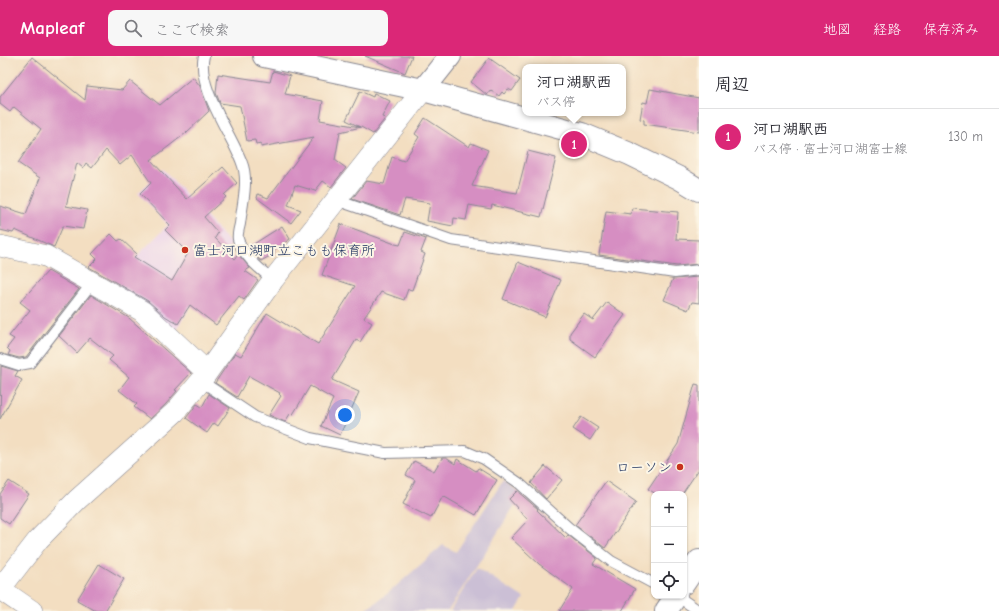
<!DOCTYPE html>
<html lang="ja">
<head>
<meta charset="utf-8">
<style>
  :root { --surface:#fff; --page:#f7f7f7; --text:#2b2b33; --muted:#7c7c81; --line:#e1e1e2; --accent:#db2777 }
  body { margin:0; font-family:"Comic Neue","Klee One",sans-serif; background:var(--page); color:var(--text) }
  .controls { position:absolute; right:12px; bottom:12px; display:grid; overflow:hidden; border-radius:8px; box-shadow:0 1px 3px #0004 }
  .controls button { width:36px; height:36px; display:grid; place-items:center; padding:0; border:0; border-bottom:1px solid var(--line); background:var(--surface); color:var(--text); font:20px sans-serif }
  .you { position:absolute; left:345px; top:359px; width:14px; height:14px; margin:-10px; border:3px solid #fff; border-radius:50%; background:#1a73e8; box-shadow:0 0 0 6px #1a73e833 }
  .badge { display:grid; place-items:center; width:26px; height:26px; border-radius:50%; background:var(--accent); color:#fff; font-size:13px; font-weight:700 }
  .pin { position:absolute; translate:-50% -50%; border:2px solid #fff; box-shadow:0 1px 4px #0006 }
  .popup { position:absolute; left:522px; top:8px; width:104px; height:52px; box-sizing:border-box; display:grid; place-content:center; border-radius:8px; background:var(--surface); filter:drop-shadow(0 1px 3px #0005); font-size:13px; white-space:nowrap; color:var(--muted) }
  .popup b { font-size:15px; color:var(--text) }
  .popup::after { content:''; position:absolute; left:50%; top:100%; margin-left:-8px; border:8px solid transparent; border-top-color:var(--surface) }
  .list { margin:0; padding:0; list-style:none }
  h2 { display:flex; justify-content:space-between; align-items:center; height:52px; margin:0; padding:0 16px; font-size:17px }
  h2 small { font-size:13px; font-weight:400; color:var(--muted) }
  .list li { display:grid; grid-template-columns:26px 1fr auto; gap:12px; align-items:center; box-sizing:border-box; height:56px; padding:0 16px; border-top:1px solid var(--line) }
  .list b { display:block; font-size:15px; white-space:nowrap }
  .list p { margin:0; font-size:13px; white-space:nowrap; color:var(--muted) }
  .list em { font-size:13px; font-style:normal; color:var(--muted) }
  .icon { flex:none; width:22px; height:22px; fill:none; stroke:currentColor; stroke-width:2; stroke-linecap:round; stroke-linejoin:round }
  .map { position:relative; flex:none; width:699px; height:555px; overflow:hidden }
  header { display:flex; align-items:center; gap:24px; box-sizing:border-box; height:56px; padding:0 20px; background:var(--accent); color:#fff }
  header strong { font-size:19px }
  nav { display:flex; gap:22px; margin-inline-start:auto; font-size:14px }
  .search { width:280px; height:36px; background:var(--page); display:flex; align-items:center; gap:10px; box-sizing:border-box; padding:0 14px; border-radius:8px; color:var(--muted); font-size:15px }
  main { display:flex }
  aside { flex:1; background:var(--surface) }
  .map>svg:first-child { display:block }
</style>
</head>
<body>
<header>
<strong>Mapleaf</strong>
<div class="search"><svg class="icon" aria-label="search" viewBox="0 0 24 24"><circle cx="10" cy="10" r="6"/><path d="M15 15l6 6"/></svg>ここで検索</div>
<nav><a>地図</a><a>経路</a><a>保存済み</a></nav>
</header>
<main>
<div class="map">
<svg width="699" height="555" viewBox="0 0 699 555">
  <rect width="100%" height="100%" fill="#fcf5e5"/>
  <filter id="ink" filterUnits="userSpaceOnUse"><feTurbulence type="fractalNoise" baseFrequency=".025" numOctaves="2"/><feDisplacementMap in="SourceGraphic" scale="8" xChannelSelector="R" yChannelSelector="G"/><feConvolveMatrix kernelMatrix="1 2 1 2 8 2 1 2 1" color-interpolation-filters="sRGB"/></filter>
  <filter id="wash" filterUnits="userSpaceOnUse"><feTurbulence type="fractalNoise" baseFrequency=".012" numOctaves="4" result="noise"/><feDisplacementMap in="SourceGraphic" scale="16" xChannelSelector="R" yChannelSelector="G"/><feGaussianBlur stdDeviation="0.9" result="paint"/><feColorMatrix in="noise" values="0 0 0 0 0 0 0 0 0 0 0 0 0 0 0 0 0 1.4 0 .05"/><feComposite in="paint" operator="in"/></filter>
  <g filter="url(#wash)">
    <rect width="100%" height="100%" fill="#f3dec1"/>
    <!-- built -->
    <polygon fill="#ebd1eb" points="163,113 231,188 175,275 117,233 136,201 168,169 138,137"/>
    <!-- industrial -->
    <g fill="#cbbfd5">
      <polygon points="503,425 522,438 448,555 364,555 387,538 443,489 456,496"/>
      <polygon points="477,512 524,542 516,555 450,555"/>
    </g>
    <g id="blocks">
      <!-- building -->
      <g fill="#d68ec2">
        <polygon points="365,0 412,0 405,17"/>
        <polygon points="32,1 85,44 87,30 122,34 130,25 160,49 193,21 200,30 209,55 186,77 151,104 187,143 223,111 237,127 224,139 226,141 204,161 218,177 215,182 235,203 238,198 250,212 245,215 258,224 244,244 239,240 216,269 190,249 178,268 165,260 148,245 89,211 97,203 92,198 111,178 118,185 121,183 137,198 134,201 172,225 188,197 165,174 170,169 140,138 151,127 132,99 120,109 106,94 92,112 86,107 83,112 77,107 66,150 87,154 83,173 63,170 54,191 15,174 13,177 0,174 0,150 26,158 40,122 18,107 41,73 14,51 10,56 0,48 0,41"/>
        <polygon points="489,2 520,24 512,35 508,33 504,38 502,36 499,40 491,34 487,39 471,26"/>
        <polygon points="273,15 290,20 285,38 323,45 320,64 360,71 346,64 360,35 373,41 374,37 390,45 382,61 385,62 384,64 373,78 361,71 340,76 335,104 346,112 331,131 323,125 315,135 295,129 288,149 301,154 291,167 257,142 258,138 268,142 314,81 261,91 261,87 256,88 255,84 247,85 240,50 220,47 216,37 218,18 270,26"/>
        <polygon points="650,33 699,42 699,76 644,68 644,64 640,63 643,46 647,47"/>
        <polygon points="425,62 469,91 471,87 488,94 472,130 517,137 528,95 556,102 541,161 492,149 491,153 469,149 466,164 454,162 453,170 427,165 430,147 405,143 400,159 352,143 366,125 384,128 392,101 404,105 419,81 415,78"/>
        <polygon points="632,152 678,156 676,183 699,184 699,208 677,210 599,199 606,155 631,158"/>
        <polygon points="341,168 395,188 400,189 405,176 426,183 421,196 425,198 412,234 408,233 404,244 381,236 364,262 372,267 360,286 356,284 332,324 359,336 340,379 321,370 333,343 310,330 292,360 290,358 285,366 269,359 281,340 279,338 280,337 249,320 237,341 215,327 235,297 241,300 267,257 318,288 355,230 322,219"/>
        <polygon points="282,170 290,183 274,194 275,197 261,205 249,191"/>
        <polygon points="518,206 561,224 545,261 503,243"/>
        <polygon points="48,215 79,233 26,301 19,302 8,299 10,295 7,292 14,283 9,280 30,254 20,246"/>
        <polygon points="699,221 699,247 692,246 688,254 664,244 673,223"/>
        <polygon points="91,239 129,262 191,317 175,334 177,335 166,348 150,363 134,351 137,348 119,334 129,321 109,304 113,300 90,282 77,297 59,280"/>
        <polygon points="607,246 625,259 595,301 570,283 570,277 584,258 593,264"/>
        <polygon points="1,310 18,315 15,320 22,324 0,363"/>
        <polygon points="695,328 699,329 699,413 682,438 656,438 648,433 678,388"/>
        <polygon points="209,338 230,352 218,370 214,367 207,377 186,362 197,348 202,351"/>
        <polygon points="581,361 598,372 590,384 573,373"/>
        <polygon points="442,402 446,402 455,408 457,403 476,415 478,412 497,424 476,459 443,440 431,462 403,448 415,424 406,419 414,405 434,415"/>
        <polygon points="545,410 562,424 546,443 531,427"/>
        <polygon points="9,425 29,438 9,468 0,462 0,438"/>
        <polygon points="606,425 636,446 605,492 575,469"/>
        <polygon points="517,435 538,453 537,454 566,482 568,479 597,502 593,508 635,533 622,555 559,555 573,533 539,508 511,482 528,464 509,443"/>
        <polygon points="99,508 124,523 105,555 96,555 77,544"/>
      </g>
    </g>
  </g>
  <g filter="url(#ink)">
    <use href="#blocks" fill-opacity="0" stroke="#878690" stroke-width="1"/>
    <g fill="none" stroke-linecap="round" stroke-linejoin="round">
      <defs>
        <g id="lane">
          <path d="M204 0C196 30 232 79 242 107 249 124 242 150 240 168 239 172 237 179 238 183 242 199 261 214 273 224"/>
          <polyline points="336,144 451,184 675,217 699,214"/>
          <polyline points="0,303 19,309 30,307 92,227"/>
          <polyline points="201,325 255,361 310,382 385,397 465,395 484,403 519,427 569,472 611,505 654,528"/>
          <polyline points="677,540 699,555"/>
        </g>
        <g id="street">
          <polyline points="0,190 46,200 142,255 207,316"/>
          <polyline points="32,555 0,533 38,484 77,444 175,356 201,325 273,224 423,34"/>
        </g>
        <g id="secondary">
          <polyline points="264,0 423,34 582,78 630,98 679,122 699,134"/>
          <polyline points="423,34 450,0"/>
          <polyline points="684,527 699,505"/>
          <polyline points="666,555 676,540"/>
        </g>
      </defs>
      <!-- lane casing -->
      <use href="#lane" stroke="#878690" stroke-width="12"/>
      <!-- street casing -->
      <use href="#street" stroke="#878690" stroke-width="22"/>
      <!-- secondary casing -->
      <use href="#secondary" stroke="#878690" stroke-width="24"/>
      <!-- lane -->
      <use href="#lane" stroke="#fff" stroke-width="10"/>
      <!-- street -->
      <use href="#street" stroke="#fff" stroke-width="21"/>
      <!-- secondary -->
      <use href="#secondary" stroke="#fff" stroke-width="22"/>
    </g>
  </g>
  <!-- markers -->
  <g fill="#c8321e" stroke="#fcf5e5" stroke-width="1.5">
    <circle cx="185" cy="194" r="4"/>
    <circle cx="680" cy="411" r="4"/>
  </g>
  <g text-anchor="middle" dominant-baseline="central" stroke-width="4" stroke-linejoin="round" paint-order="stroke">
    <!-- poi labels -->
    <g font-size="14" fill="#1b2f5e" stroke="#fcf5e5" text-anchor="start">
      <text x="193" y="194">富士河口湖町立こもも保育所</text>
      <text x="672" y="411" text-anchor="end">ローソン</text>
    </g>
  </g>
</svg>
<div class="controls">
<button>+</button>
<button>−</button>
<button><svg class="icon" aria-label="locate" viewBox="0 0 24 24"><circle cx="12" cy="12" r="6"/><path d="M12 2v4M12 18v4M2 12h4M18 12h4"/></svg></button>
</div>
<div class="you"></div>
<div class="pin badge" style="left:574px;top:88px">1</div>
<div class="popup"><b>河口湖駅西</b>バス停</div>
</div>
<aside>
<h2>周辺<small></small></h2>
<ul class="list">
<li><span class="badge">1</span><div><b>河口湖駅西</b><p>バス停 · 富士河口湖富士線</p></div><em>130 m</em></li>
</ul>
</aside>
</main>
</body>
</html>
